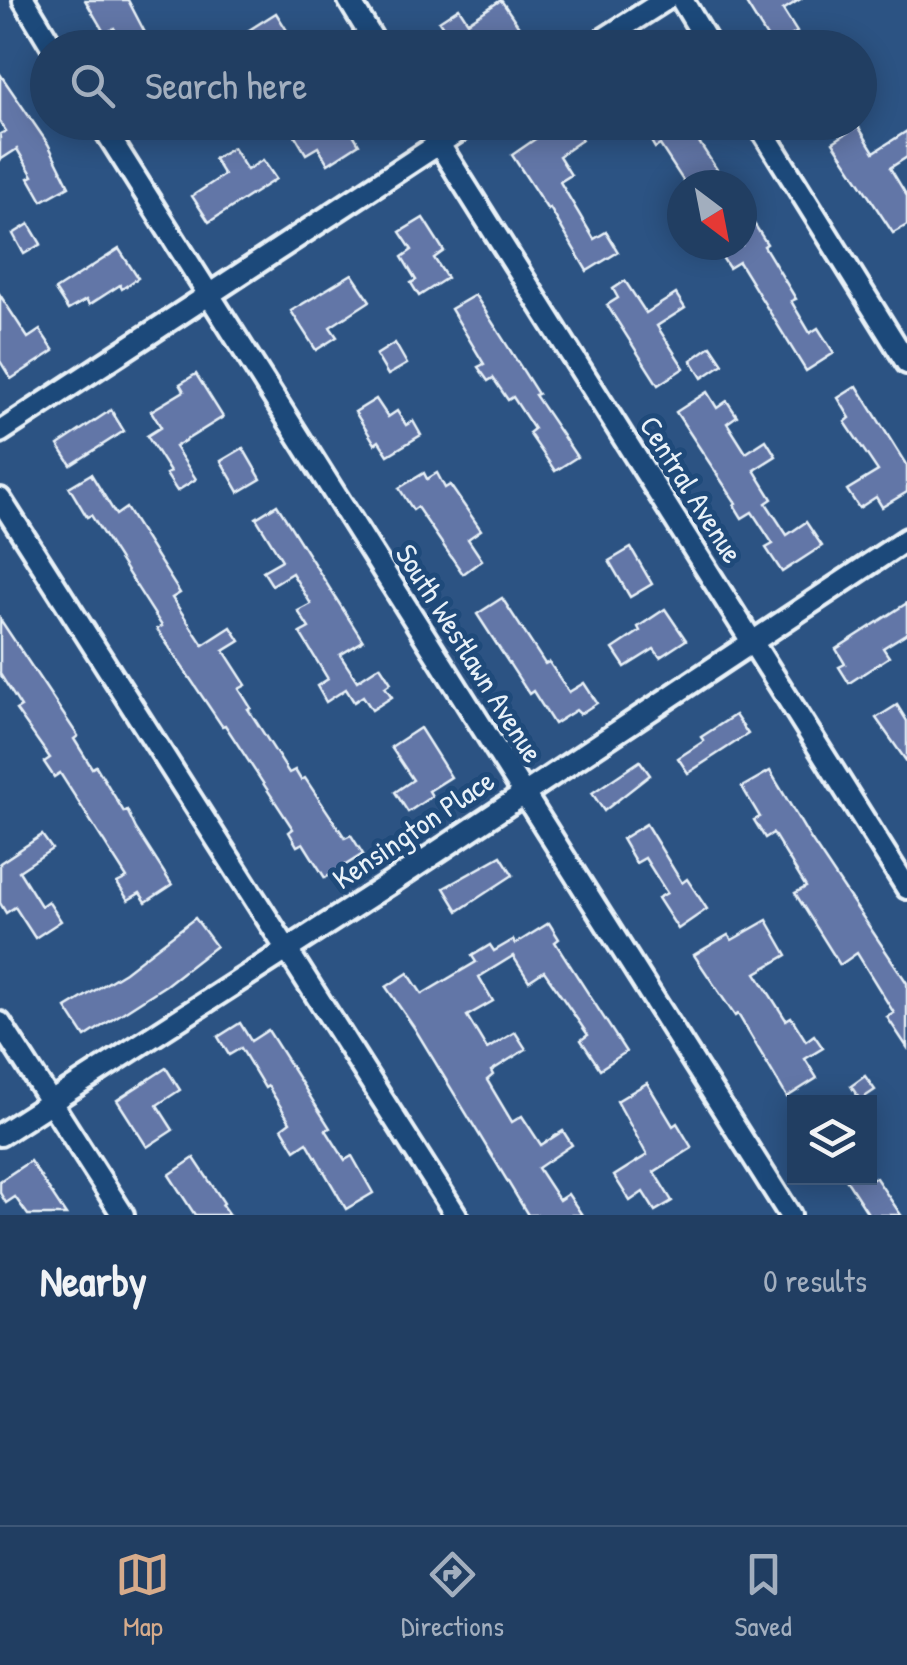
<!DOCTYPE html>
<html lang="en">
<head>
<meta charset="utf-8">
<style>
  :root { --surface:#213e62; --page:#2d496b; --text:#f1f3f6; --muted:#a2aebe; --line:#3e5777; --accent:#d6ab8b }
  body { margin:0; font-family:"Patrick Hand",sans-serif; background:var(--page); color:var(--text) }
  .controls { position:absolute; right:30px; bottom:30px; display:grid; overflow:hidden; border-radius:0px; box-shadow:0 5px 25px #0003 }
  .controls button { width:90px; height:90px; display:grid; place-items:center; padding:0; border:0; border-bottom:2px solid var(--line); background:var(--surface); color:var(--text); font:50px sans-serif }
  .compass { position:absolute; left:667px; top:170px; width:90px; height:90px; border-radius:50%; background:var(--surface); box-shadow:0 5px 25px #0003; rotate:148deg }
  .list { margin:0; padding:0; list-style:none }
  h2 { display:flex; justify-content:space-between; align-items:center; height:130px; margin:0; padding:0 40px; font-size:42px }
  h2 small { font-size:32px; font-weight:400; color:var(--muted) }
  .icon { flex:none; width:55px; height:55px; fill:none; stroke:currentColor; stroke-width:2; stroke-linecap:round; stroke-linejoin:round }
  .map { position:relative; flex:none; width:907px; height:1215px; overflow:hidden }
  .search { position:absolute; background:var(--surface); box-shadow:0 5px 25px #0003; left:30px; right:30px; top:30px; height:110px; display:flex; align-items:center; gap:25px; box-sizing:border-box; padding:0 35px; border-radius:55px; color:var(--muted); font-size:38px }
  .sheet { height:310px; background:var(--surface) }
  nav { display:flex; justify-content:space-around; align-items:center; box-sizing:border-box; height:140px; border-top:2px solid var(--line); background:var(--surface); font-size:28px; color:var(--muted) }
  nav a { display:grid; justify-items:center; gap:5px }
  nav .on { color:var(--accent) }
  .map>svg:first-child { display:block }
</style>
</head>
<body>
<div class="map">
<svg width="907" height="1215" viewBox="0 0 907 1215">
  <rect width="100%" height="100%" fill="#2c5383"/>
  <filter id="ink" filterUnits="userSpaceOnUse"><feTurbulence type="fractalNoise" baseFrequency=".01" numOctaves="2"/><feDisplacementMap in="SourceGraphic" scale="20" xChannelSelector="R" yChannelSelector="G"/><feConvolveMatrix kernelMatrix="1 2 1 2 8 2 1 2 1" color-interpolation-filters="sRGB"/></filter>
  <g filter="url(#ink)">
    <!-- building -->
    <g fill="#6276a7" stroke="#e8f1f8" stroke-width="2.5">
      <polygon points="85,0 128,0 153,48 126,48 114,28 105,34"/>
      <polygon points="501,0 522,31 503,44 496,33 474,48 457,48 439,21 459,8 468,22"/>
      <polygon points="744,0 799,0 783,10 797,32 773,47"/>
      <polygon points="276,13 298,48 256,48 246,32"/>
      <polygon points="0,74 48,144 69,186 42,201 29,178 33,176 17,149 0,160 0,134 6,131 0,122"/>
      <polygon points="313,122 346,122 359,144 328,164 318,147 306,154 294,134"/>
      <polygon points="560,122 570,122 582,140 559,156 571,175 560,182 594,239 606,232 618,252 587,271 550,208 548,210 512,155"/>
      <polygon points="640,122 686,122 727,185 686,185 660,145 655,148"/>
      <polygon points="858,126 874,152 907,131 907,157 890,168 907,196 907,225 893,233 833,142"/>
      <polygon points="233,148 247,170 263,160 276,179 209,222 192,196 224,175 214,159"/>
      <polygon points="742,205 767,244 764,246 796,299 791,301 810,333 818,328 834,353 806,371 739,262 729,268 718,251 727,245 742,245"/>
      <polygon points="423,218 444,251 434,258 447,278 419,296 411,283 416,280 402,257 412,250 400,232"/>
      <polygon points="29,224 41,244 24,254 13,234"/>
      <polygon points="119,249 138,278 122,289 120,285 89,305 86,300 68,310 55,290"/>
      <polygon points="352,274 370,301 330,327 337,337 316,350 291,311"/>
      <polygon points="625,281 646,313 676,294 685,308 657,326 684,368 658,385 607,305 618,298 613,289"/>
      <polygon points="0,295 28,338 40,330 54,351 11,379 0,361"/>
      <polygon points="475,295 538,394 535,395 577,457 555,471 529,433 534,429 513,397 508,400 493,378 488,381 478,367 484,364 451,309"/>
      <polygon points="395,343 407,364 388,375 376,355"/>
      <polygon points="711,346 723,364 702,378 691,360"/>
      <polygon points="196,374 223,417 175,447 196,479 177,491 166,474 170,472 147,436 161,427 151,411 184,391 180,384"/>
      <polygon points="857,386 907,466 907,492 882,507 876,497 859,508 847,490 878,471 845,422 850,418 838,398"/>
      <polygon points="707,392 717,408 727,401 737,416 727,423 746,453 766,440 776,456 754,470 772,499 766,503 787,535 806,522 822,546 782,572 766,548 773,544 752,512 742,518 734,505 736,503 676,412"/>
      <polygon points="376,399 388,417 397,411 406,425 413,421 421,435 388,455 379,441 375,444 355,412"/>
      <polygon points="111,410 124,431 71,465 58,445"/>
      <polygon points="243,448 261,479 239,492 221,461"/>
      <polygon points="424,473 427,479 437,473 445,488 450,485 481,530 468,539 482,560 463,574 417,507 413,510 399,488"/>
      <polygon points="91,474 116,515 126,508 180,593 172,598 203,645 231,627 240,641 224,651 246,685 239,689 251,708 248,709 289,773 295,770 301,780 305,778 345,838 351,835 363,854 325,878 303,843 297,846 289,832 293,829 225,725 222,726 181,665 157,629 162,626 91,515 87,517 69,487"/>
      <polygon points="277,505 363,641 340,655 357,681 380,666 391,683 385,687 392,697 372,710 363,696 354,702 346,689 326,702 317,686 328,679 300,633 309,628 298,611 311,604 292,573 272,585 263,571 282,560 256,518"/>
      <polygon points="631,548 652,584 630,597 609,561"/>
      <polygon points="502,598 545,664 549,662 569,692 584,683 597,703 580,714 576,710 554,724 533,691 529,694 477,614"/>
      <polygon points="907,603 907,633 883,648 889,657 849,683 839,667 845,664 836,649"/>
      <polygon points="665,609 686,640 660,657 654,649 625,667 613,649 640,631 638,627"/>
      <polygon points="0,619 78,736 74,739 92,768 96,766 124,812 127,810 136,829 172,885 146,902 140,893 128,900 117,883 127,878 60,773 54,777 44,762 50,758 16,710 21,707 0,674"/>
      <polygon points="897,705 907,721 907,762 876,718"/>
      <polygon points="735,715 748,734 688,773 678,758 704,741 701,737"/>
      <polygon points="420,728 451,777 429,791 432,796 408,812 395,792 413,780 391,747"/>
      <polygon points="640,761 650,775 604,811 592,793"/>
      <polygon points="770,771 810,838 907,983 907,1047 887,1017 894,1013 857,953 840,965 795,893 806,887 773,833 765,838 754,820 760,817 742,787"/>
      <polygon points="646,824 682,883 687,879 707,909 678,929 658,898 667,893 645,858 636,863 622,839"/>
      <polygon points="42,835 52,849 19,871 41,906 48,901 61,921 35,938 15,907 6,913 0,903 0,863"/>
      <polygon points="501,856 513,875 458,911 444,888"/>
      <polygon points="195,918 216,946 166,985 85,1037 66,1008 125,972"/>
      <polygon points="767,920 787,955 756,973 786,1020 791,1017 806,1041 814,1035 823,1048 805,1059 817,1078 787,1097 738,1014 735,1016 694,955 728,935 732,940"/>
      <polygon points="549,923 559,939 555,942 626,1052 600,1069 581,1040 588,1035 544,971 529,981 513,956 479,977 493,1001 467,1016 487,1049 515,1032 526,1049 491,1071 493,1075 487,1080 512,1122 522,1116 541,1145 563,1131 572,1145 538,1168 559,1200 568,1194 582,1215 528,1215 415,1029 386,987 408,973 422,994 476,962 472,956 490,945 494,951 513,940 515,944"/>
      <polygon points="240,1023 251,1041 268,1030 330,1128 326,1130 345,1160 352,1156 373,1193 346,1209 307,1142 295,1150 282,1128 290,1122 268,1086 265,1088 241,1048 229,1055 218,1037"/>
      <polygon points="166,1068 180,1090 157,1105 173,1130 147,1147 117,1100"/>
      <polygon points="865,1076 875,1090 860,1100 851,1086"/>
      <polygon points="647,1083 673,1126 677,1123 692,1148 654,1172 672,1201 655,1211 643,1192 630,1201 614,1176 647,1155 617,1101"/>
      <polygon points="194,1158 224,1203 222,1205 229,1215 195,1215 169,1175"/>
      <polygon points="30,1161 66,1215 28,1215 15,1197 6,1203 0,1193 0,1181"/>
      <polygon points="845,1178 876,1178 901,1215 869,1215"/>
    </g>
    <g fill="none" stroke-linecap="round" stroke-linejoin="round">
      <defs>
        <g id="minor">
          <polyline points="24,0 53,48"/>
          <polyline points="349,0 378,48"/>
          <polyline points="682,0 711,48"/>
          <polyline points="590,48 665,0"/>
          <polyline points="100,122 790,1215"/>
          <polyline points="425,122 907,888"/>
          <polyline points="757,122 907,363"/>
          <polyline points="0,432 472,122"/>
          <polyline points="0,499 456,1215"/>
          <polyline points="0,1023 123,1215"/>
          <polyline points="0,1135 395,880 907,539"/>
        </g>
      </defs>
      <!-- minor casing -->
      <use href="#minor" stroke="#e8f1f8" stroke-width="28"/>
      <!-- minor -->
      <use href="#minor" stroke="#1f4a7a" stroke-width="20"/>
    </g>
  </g>
  <g text-anchor="middle" dominant-baseline="central" stroke-width="10" stroke-linejoin="round" paint-order="stroke">
    <!-- street labels -->
    <g font-size="30" fill="#e8f1f8" stroke="#1f4a7a">
      <text transform="translate(692 489) rotate(58)">Central Avenue</text>
      <text transform="translate(470 653) rotate(58)">South Westlawn Avenue</text>
      <text transform="translate(413 829) rotate(-34)">Kensington Place</text>
    </g>
  </g>
</svg>
<div class="controls">
<button><svg class="icon" aria-label="layers" viewBox="0 0 24 24"><path d="M12 4l9 5-9 5-9-5zM3 14l9 5 9-5"/></svg></button>
</div>
<svg class="compass" viewBox="-18 -18 36 36"><path d="M0-13l5 13h-10z" fill="#e53935"/><path d="M0 13l5-13h-10z" fill="#a2aebe"/></svg>
<div class="search"><svg class="icon" aria-label="search" viewBox="0 0 24 24"><circle cx="10" cy="10" r="6"/><path d="M15 15l6 6"/></svg>Search here</div>
</div>
<section class="sheet">
<h2>Nearby<small>0 results</small></h2>
<ul class="list">
</ul>
</section>
<nav>
<a class="on"><svg class="icon" aria-label="map" viewBox="0 0 24 24"><path d="M3 6l6-2 6 2 6-2v14l-6 2-6-2-6 2zM9 4v14M15 6v14"/></svg>Map</a>
<a><svg class="icon" aria-label="directions" viewBox="0 0 24 24"><path d="M12 3l9 9-9 9-9-9zM9 14v-3h6M13 9l2 2-2 2"/></svg>Directions</a>
<a><svg class="icon" aria-label="saved" viewBox="0 0 24 24"><path d="M7 4h10v16l-5-4-5 4z"/></svg>Saved</a>
</nav>
</body>
</html>
